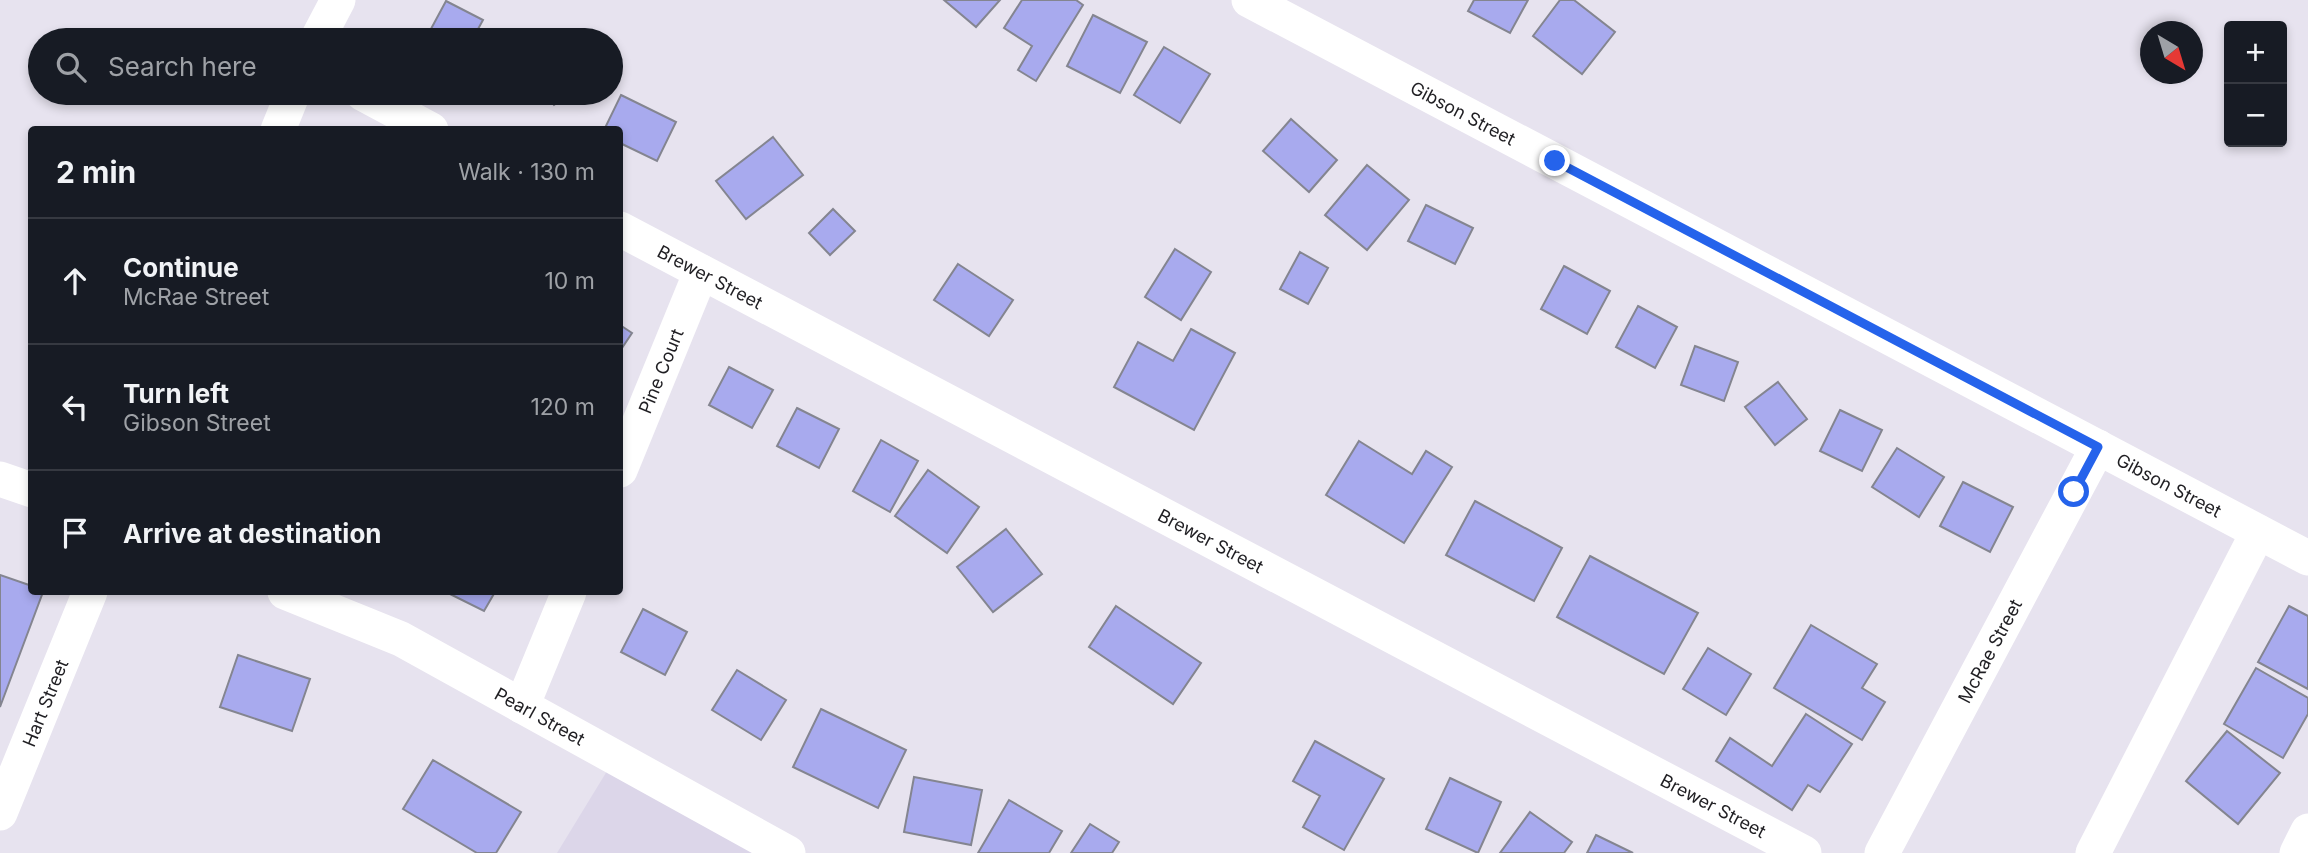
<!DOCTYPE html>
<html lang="en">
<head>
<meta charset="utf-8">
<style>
  :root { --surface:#171b24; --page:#20242c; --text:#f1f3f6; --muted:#9ea1a6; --line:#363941 }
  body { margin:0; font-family:Inter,sans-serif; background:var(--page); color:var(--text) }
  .controls { position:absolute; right:21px; top:21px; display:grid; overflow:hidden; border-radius:7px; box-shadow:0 4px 10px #0003 }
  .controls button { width:63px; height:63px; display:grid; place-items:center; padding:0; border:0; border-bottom:2px solid var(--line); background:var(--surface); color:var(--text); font:35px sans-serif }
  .compass { position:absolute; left:2140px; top:21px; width:63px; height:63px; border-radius:50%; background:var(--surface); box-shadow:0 4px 10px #0003; rotate:142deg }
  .stop { position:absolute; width:21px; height:21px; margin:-16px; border:5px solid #2563eb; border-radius:50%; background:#fff }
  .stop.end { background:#2563eb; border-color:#fff; box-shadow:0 2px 7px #0008 }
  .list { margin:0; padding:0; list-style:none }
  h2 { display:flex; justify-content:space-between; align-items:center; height:91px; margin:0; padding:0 28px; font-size:30px }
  h2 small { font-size:23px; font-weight:400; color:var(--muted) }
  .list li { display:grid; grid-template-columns:46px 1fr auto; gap:21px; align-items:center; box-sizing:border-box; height:126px; padding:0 28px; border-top:2px solid var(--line) }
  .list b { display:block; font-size:26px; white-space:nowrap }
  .list p { margin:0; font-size:23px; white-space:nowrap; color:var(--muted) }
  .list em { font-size:23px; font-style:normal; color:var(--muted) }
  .icon { flex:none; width:38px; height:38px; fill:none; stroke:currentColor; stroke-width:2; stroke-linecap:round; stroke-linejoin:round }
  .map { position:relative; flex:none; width:2308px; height:853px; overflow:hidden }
  .search { position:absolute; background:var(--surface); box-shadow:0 4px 10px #0003; left:28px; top:28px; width:595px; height:77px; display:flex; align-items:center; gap:18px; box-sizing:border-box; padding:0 24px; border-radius:38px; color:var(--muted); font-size:26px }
  .panel { position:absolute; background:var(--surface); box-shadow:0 4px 10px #0003; left:28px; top:126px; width:595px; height:469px; border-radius:7px }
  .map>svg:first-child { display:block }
</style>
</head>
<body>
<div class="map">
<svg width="2308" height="853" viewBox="0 0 2308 853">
  <rect width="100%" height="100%" fill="#e7e3ef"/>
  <!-- built -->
  <polygon fill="#dcd6e9" points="615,758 788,853 557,853"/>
  <!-- building -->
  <g fill="#a8aaee" stroke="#848590" stroke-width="2">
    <polygon points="944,0 1000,0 976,27"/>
    <polygon points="1022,0 1076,0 1083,5 1036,81 1018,70 1032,46 1004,28"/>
    <polygon points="1474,0 1528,0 1510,33 1468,11"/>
    <polygon points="1560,0 1574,0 1615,32 1582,74 1533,36"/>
    <polygon points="446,1 483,20 472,40 425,40"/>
    <polygon points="1093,15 1147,42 1120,93 1067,66"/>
    <polygon points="1164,47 1210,74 1180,123 1134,95"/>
    <polygon points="544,93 571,93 554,105"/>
    <polygon points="621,95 676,122 657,161 620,143 620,130 604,130"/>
    <polygon points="1291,119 1337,160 1309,192 1263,151"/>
    <polygon points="773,137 803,175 746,219 716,181"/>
    <polygon points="1367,165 1409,200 1367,250 1325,215"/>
    <polygon points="1426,205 1473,228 1455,264 1408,241"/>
    <polygon points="833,209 855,231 830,255 809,233"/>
    <polygon points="1175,249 1211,272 1181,320 1145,297"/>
    <polygon points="1300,252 1328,268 1308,304 1280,289"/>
    <polygon points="958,264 1013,300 989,336 934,300"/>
    <polygon points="1564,266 1610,291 1587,334 1541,309"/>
    <polygon points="1638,306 1677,327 1655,368 1616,347"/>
    <polygon points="620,325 632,333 620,351"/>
    <polygon points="1191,329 1235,353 1194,430 1114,387 1138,342 1173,361"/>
    <polygon points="1695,346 1738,362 1724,401 1681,385"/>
    <polygon points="729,367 773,390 752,428 709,405"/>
    <polygon points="1778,382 1807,419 1775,445 1745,407"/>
    <polygon points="797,408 839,429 819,468 777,446"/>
    <polygon points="1840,410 1882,430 1862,471 1820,451"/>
    <polygon points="881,440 918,461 890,512 853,491"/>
    <polygon points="1359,441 1412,474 1426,451 1452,467 1404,543 1326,495"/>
    <polygon points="1897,448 1944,477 1919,517 1872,487"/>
    <polygon points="928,470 979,507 947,553 895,516"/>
    <polygon points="1963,482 2013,507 1990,552 1940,526"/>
    <polygon points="1475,501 1562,548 1534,601 1446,555"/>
    <polygon points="1006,529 1042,574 993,612 957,567"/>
    <polygon points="1590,556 1698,613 1664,674 1557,617"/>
    <polygon points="0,575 32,586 32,592 43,592 0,707"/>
    <polygon points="446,592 495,592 484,611"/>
    <polygon points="1116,606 1201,663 1173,704 1089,647"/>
    <polygon points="2289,606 2308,616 2308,689 2258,662"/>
    <polygon points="643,609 687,632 665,675 621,652"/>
    <polygon points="1811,625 1877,664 1862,688 1885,702 1862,740 1774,688"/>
    <polygon points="1708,648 1751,674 1726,715 1683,689"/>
    <polygon points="238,655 310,679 292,731 220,707"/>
    <polygon points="2256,668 2308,698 2308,714 2283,758 2224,724"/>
    <polygon points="737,670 786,700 761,740 712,710"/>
    <polygon points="821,709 906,750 878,808 793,767"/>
    <polygon points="1806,714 1852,744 1820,792 1808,785 1792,810 1716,761 1730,738 1772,766"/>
    <polygon points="2227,731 2280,773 2238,824 2186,781"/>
    <polygon points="1315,741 1384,779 1344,850 1303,827 1320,796 1293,781"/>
    <polygon points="433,760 521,812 496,853 477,853 403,809"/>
    <polygon points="914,777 982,790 971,845 904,832"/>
    <polygon points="1450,778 1501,802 1478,853 1426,829"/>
    <polygon points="1009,800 1062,831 1049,853 978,853"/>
    <polygon points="1530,812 1572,842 1564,853 1500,853"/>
    <polygon points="1090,824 1119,842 1112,853 1071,853"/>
    <polygon points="1596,835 1633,853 1587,853"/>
  </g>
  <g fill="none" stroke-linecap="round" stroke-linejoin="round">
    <!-- minor -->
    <g stroke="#fff" stroke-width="35">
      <path id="s1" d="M1249 0 2308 558"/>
      <polyline points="317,40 338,0"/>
      <polyline points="362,93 431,130"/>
      <polyline points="278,130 293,93"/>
      <path id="s2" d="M620 229 1804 853"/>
      <path id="s3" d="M620 470 701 272"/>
      <polyline points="0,479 32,490"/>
      <path id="s4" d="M285 592 401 639 788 853"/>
      <polyline points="522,706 569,592"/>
      <path id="s5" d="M0 813 90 592"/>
      <path id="s6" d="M1882 853 2098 447"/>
      <polyline points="2093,853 2258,532"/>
      <polyline points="2297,853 2308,831"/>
    </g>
  </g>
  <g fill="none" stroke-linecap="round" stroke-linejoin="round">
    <!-- route -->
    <polyline stroke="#2563eb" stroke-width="9" points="1555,161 2098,447 2074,492"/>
  </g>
  <g text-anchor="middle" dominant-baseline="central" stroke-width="5" stroke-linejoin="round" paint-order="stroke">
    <!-- street labels -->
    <g font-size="18" fill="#1f1e22" stroke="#fff">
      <text stroke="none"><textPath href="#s1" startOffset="242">Gibson Street</textPath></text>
      <text stroke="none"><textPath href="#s2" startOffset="102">Brewer Street</textPath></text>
      <text stroke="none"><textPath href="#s3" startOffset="107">Pine Court</textPath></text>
      <text stroke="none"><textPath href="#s1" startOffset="1040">Gibson Street</textPath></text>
      <text stroke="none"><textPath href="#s2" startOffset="668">Brewer Street</textPath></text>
      <text stroke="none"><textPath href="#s6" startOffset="229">McRae Street</textPath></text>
      <text stroke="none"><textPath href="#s5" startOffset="119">Hart Street</textPath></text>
      <text stroke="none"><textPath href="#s4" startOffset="284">Pearl Street</textPath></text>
      <text stroke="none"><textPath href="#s2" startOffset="1236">Brewer Street</textPath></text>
    </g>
  </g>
</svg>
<div class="controls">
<button>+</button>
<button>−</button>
</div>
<svg class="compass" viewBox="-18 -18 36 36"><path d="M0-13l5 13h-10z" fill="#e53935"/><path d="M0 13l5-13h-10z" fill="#9ea1a6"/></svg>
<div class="stop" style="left:2074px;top:492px"></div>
<div class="stop end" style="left:1555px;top:161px"></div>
<div class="search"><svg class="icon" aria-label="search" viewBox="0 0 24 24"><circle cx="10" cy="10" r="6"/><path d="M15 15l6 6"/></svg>Search here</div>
<section class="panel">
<h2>2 min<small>Walk · 130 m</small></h2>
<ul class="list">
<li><svg class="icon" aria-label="ahead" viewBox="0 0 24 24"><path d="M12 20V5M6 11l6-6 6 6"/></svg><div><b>Continue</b><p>McRae Street</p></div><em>10 m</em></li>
<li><svg class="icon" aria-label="left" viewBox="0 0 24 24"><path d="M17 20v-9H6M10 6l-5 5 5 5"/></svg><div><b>Turn left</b><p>Gibson Street</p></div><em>120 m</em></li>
<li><svg class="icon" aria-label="arrive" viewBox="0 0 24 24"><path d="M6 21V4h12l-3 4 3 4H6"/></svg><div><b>Arrive at destination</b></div></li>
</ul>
</section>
</div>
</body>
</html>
